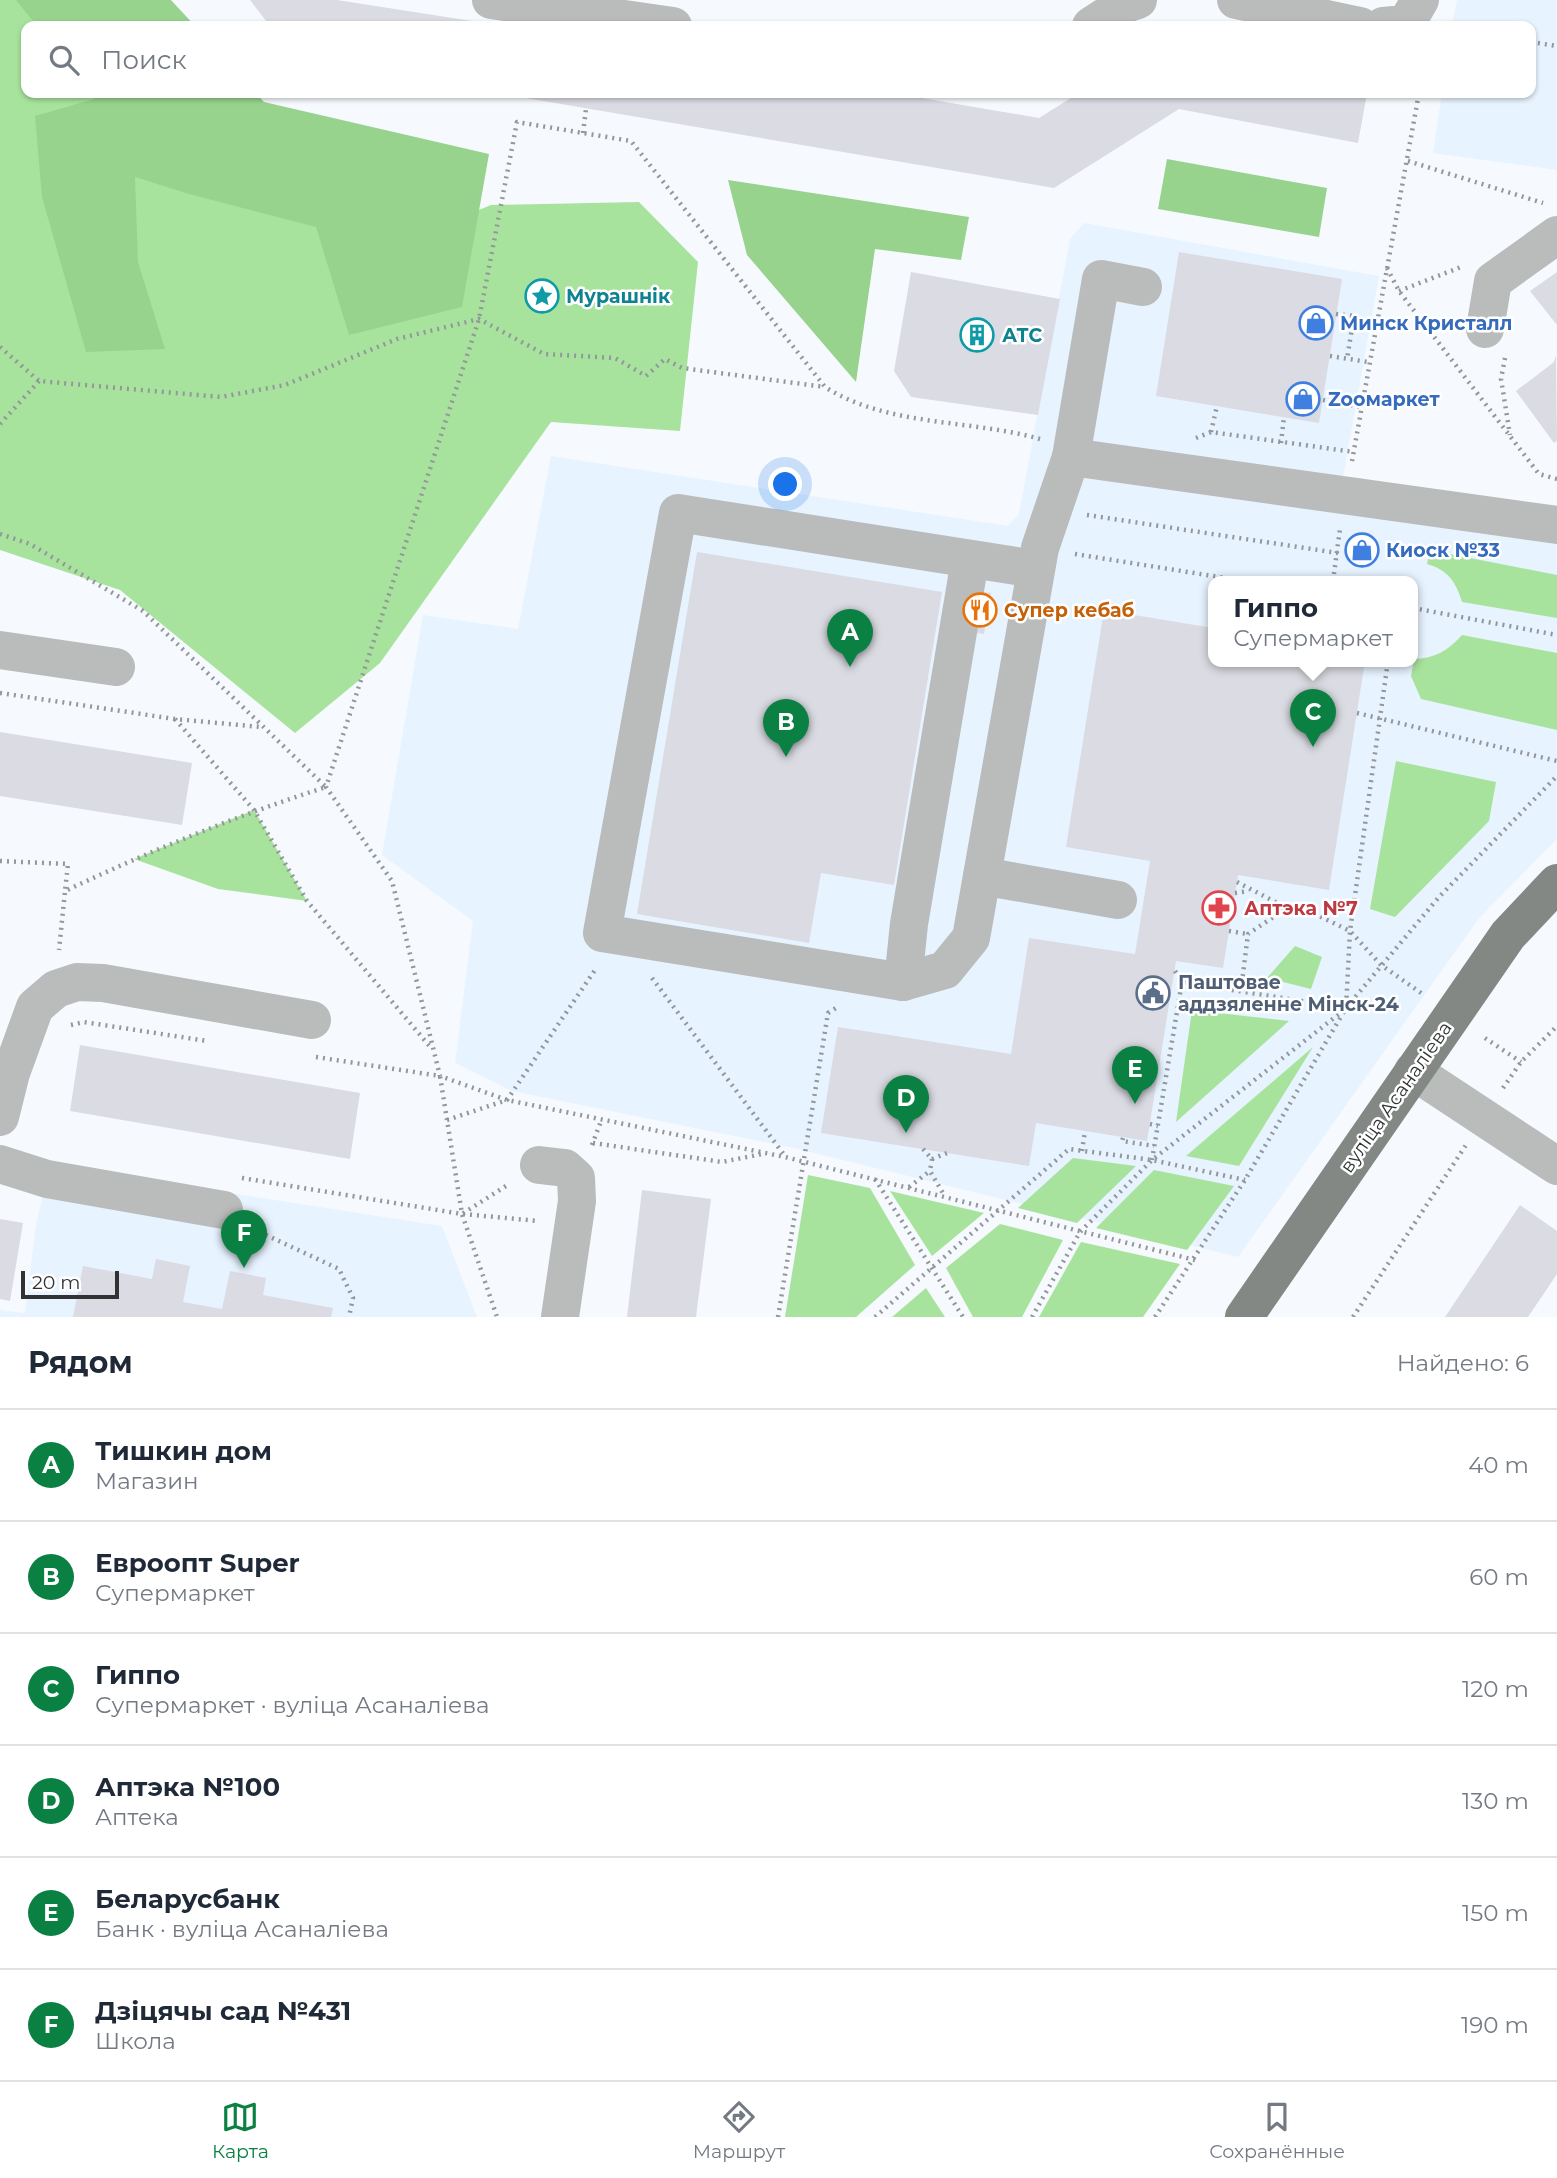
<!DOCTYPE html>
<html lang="ru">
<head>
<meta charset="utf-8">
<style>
  :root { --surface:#fff; --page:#f6f6f7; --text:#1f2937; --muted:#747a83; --line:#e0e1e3; --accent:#0b8043 }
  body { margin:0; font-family:Montserrat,sans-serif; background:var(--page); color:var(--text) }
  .scale { position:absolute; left:21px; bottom:18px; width:98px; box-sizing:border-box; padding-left:7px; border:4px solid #303234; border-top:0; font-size:19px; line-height:24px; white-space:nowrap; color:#303234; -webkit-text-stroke:5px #fff; paint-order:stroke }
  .you { position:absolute; left:786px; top:485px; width:24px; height:24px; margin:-18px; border:5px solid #fff; border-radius:50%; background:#1a73e8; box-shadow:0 0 0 10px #1a73e833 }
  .badge { display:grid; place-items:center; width:46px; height:46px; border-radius:50%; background:var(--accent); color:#fff; font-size:23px; font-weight:700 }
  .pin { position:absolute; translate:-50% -58px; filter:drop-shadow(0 2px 4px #0008) }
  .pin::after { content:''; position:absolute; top:37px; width:24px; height:21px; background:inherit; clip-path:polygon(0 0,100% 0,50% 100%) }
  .popup { position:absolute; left:1208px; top:576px; width:210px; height:91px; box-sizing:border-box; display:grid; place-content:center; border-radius:14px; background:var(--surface); filter:drop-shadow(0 2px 5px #0005); font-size:23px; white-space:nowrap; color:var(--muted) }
  .popup b { font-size:26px; color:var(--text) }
  .popup::after { content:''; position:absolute; left:50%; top:100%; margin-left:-14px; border:14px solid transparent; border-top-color:var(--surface) }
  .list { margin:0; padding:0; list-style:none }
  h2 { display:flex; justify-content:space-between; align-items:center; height:91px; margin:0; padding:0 28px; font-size:30px }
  h2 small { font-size:23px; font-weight:400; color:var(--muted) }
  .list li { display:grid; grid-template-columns:46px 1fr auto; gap:21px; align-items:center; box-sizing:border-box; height:112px; padding:0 28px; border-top:2px solid var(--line) }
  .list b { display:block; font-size:26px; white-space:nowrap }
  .list p { margin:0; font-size:23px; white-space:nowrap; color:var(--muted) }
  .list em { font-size:23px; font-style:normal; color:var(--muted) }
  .icon { flex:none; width:38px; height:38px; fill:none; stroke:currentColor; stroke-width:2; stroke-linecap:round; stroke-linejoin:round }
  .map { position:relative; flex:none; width:1557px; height:1317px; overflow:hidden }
  .search { position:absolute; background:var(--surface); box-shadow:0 2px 5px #0004; left:21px; right:21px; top:21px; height:77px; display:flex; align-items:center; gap:18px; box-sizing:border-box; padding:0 24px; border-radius:14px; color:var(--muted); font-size:26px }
  .sheet { height:763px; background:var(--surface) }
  nav { display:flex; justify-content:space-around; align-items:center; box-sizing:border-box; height:98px; border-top:2px solid var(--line); background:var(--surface); font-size:19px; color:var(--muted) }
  nav a { display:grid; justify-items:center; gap:4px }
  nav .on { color:var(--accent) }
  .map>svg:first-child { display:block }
</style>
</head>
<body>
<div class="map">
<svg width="1557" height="1317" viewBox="0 0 1557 1317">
  <rect width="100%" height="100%" fill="#f6fafe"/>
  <!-- built -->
  <g fill="#e7f3ff" fill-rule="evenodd">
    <polygon points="1457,0 1557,0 1557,170 1433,153 1442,93 1531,93 1531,26 1452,26"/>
    <path d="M1084 223 1379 276 1337 511 1557 544V839L1480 917 1238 1257 794 1148 512 1091 455 1063 473 921 382 855 423 615 518 629 551 456 1008 526 1019 514 1070 239ZM1213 581H1413V661H1213Z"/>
    <polygon points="50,1165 442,1226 477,1317 0,1317 0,1310 25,1313 36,1224"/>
  </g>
  <!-- green -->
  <g fill="#a8e39d">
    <polygon points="0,0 129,0 149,26 26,26 26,93 200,93 396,244 491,205 639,202 698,262 680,431 551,422 380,663 295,733 120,590 0,550"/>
    <path d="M1430 550 1557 575V618L1462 602C1456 582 1448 570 1427 564Z"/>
    <path d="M1462 635 1557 653V730L1421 699 1411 676 1414 659C1434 659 1449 650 1462 635Z"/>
    <polygon points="1396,761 1496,782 1489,821 1395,917 1370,909"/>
    <polygon points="254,810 307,901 218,889 134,859"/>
    <polygon points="1295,946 1322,957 1311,989 1267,978"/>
    <polygon points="1192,1010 1289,1021 1176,1122"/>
    <polygon points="1313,1047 1239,1166 1186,1156"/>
    <polygon points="1073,1158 1136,1166 1077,1223 1018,1208"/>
    <polygon points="1154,1170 1234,1186 1187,1250 1096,1228"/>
    <polygon points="808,1175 870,1188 915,1265 856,1317 785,1317"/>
    <polygon points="890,1191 984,1213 932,1256"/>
    <polygon points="1000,1224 1063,1240 1022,1317 973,1317 946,1268"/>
    <polygon points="1081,1242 1180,1264 1143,1317 1039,1317"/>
    <polygon points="926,1288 945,1317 892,1317"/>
  </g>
  <!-- forest -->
  <g fill="#97d38d">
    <polygon points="16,0 171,0 195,26 37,26"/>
    <polygon points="90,93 256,93 264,102 489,154 462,307 349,335 316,227 189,194 135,177 138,262 165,349 86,352 42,197 35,116 94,99"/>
    <polygon points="1167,159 1327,188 1319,237 1158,209"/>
    <polygon points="728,180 969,217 961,260 875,249 856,382 747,255"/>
  </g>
  <!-- building -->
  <g fill="#dbdbe3">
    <polygon points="250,0 337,0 504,26 270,26"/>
    <polygon points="497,93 893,93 1039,118 1079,93 1367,93 1358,143 1179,109 1054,188"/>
    <polygon points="1179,252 1342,279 1319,423 1156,396"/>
    <polygon points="911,272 1060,299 1038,415 911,397 894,371"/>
    <polygon points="1557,272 1557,325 1530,291"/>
    <polygon points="1556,355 1557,441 1554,443 1516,391 1554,362"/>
    <polygon points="697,552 942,592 894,885 821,873 809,943 637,914"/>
    <polygon points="972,590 991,593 984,634 965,631"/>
    <polygon points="1104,610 1213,628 1213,661 1365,661 1329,890 1238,875 1223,968 1176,961 1147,1141 1036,1123 1029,1166 821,1133 838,1027 1011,1054 1029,938 1135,954 1150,861 1066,847"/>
    <polygon points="0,732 192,763 182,825 0,796"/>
    <polygon points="80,1045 360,1093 350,1159 70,1111"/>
    <polygon points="642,1190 711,1199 696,1317 627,1317"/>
    <polygon points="1520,1205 1557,1231 1557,1274 1528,1317 1445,1317"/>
    <polygon points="0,1219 23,1223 10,1301 0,1299"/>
    <polygon points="156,1259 190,1266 183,1302 222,1309 230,1271 266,1278 263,1295 333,1308 331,1317 73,1317 83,1266 152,1279"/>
  </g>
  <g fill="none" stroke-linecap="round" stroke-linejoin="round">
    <!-- path -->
    <g stroke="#94979a" stroke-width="4.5" stroke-dasharray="2 5" stroke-linecap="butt">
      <polyline points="1531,42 1557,46"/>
      <polyline points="583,133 586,109"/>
      <polyline points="1408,161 1543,203"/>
      <polyline points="1387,268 1399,291 1539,474 1557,479"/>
      <polyline points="1399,291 1461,267"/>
      <polyline points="1336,314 1354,316 1347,359"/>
      <polyline points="0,347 39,381 221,397 285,385 397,339 479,319 544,354 615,358 646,376 665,359 682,368 825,387"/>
      <polyline points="1330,356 1368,362"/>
      <polyline points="1505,358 1501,379 1510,435"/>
      <polyline points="1323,400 1361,407"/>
      <polyline points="0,424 39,381"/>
      <polyline points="1211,432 1217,406"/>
      <polyline points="1196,438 1211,432 1354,452"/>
      <path d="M1040 439C970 419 888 427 825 387L631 141 517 122 479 319 326 787 392 881 440 1076 507 1100 785 1157 1195 1260"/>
      <polyline points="1281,443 1284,417"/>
      <polyline points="1352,461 1419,93"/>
      <polyline points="1087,515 1338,553"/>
      <path d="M0 534 30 544 143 611 326 787C236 816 150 851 65 891L59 950"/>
      <polyline points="1075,554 1244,581"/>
      <polyline points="1333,581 1340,529"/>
      <polyline points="1413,608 1557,635"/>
      <polyline points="0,693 175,719 261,727"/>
      <polyline points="1357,713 1557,761"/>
      <polyline points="175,719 254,810 307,901 432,1049"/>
      <polyline points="0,861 68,864 65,891"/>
      <polyline points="1237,882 1287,908 1311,912 1350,931 1381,965 1424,995"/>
      <polyline points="1235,893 1249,891"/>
      <polyline points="1229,931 1248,934"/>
      <polyline points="1175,971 1182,982"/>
      <polyline points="652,978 785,1156"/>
      <polyline points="1241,990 1248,934 1287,908"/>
      <polyline points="71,1025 84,1022 207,1041"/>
      <polyline points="1485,1038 1521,1062"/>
      <polyline points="316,1057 440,1076 462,1214 497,1317"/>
      <polyline points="1503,1088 1521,1062 1557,1026"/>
      <polyline points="447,1120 507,1100 597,967"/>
      <polyline points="1150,1124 1158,1126"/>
      <polyline points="1123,1138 1122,1141 1154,1146"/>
      <polyline points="593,1143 722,1162 762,1154"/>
      <polyline points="592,1145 601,1121"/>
      <polyline points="923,1149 932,1159"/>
      <polyline points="1082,1151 1085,1131"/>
      <polyline points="932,1159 930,1171 944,1195"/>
      <polyline points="932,1159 947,1153"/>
      <polyline points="1152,1160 1182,982 1346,1008 1350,931 1388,661"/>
      <polyline points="242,1178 462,1214 509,1184"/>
      <polyline points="875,1179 963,1317"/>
      <polyline points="909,1187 930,1171"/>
      <polyline points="463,1214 538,1221"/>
      <polyline points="253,1229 339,1269 353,1298 349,1317"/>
      <polyline points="778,1317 828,1013 836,1008"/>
      <polyline points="875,1317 1069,1149 1152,1160 1245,1180"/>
      <polyline points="1032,1317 1080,1232 1152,1160 1343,1011"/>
      <polyline points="1155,1317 1245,1180 1346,1008 1439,897 1557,776"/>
      <polyline points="1353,1317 1466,1145"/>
    </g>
    <!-- minor -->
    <g stroke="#b9bcba" stroke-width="38">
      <polyline points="491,0 673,26"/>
      <polyline points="1236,0 1360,26"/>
      <polyline points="1091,26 1123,5 1138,0"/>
      <polyline points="1383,26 1406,24 1420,0"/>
      <polyline points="1485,329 1493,281 1557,235"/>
      <polyline points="1071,457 1101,279 1143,287"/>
      <polyline points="1036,569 678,513 602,933 903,982 945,970 971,938 1040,548 1071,457 1557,525"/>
      <polyline points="0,650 116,667"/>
      <polyline points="982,876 1118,900"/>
      <polyline points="903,982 909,924 970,560"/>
      <polyline points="1413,1071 1557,1166"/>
      <polyline points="0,1117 11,1073 35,1007 56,989 77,982 103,983 312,1020"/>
      <polyline points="0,1164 47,1179 224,1210"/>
      <polyline points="539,1165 565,1168 576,1178 577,1201 560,1317"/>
    </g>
    <!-- major -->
    <polyline stroke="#838884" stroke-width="38" points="1244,1317 1508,935 1557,883"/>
  </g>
  <!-- icons -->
  <defs>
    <symbol id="sight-ring" viewBox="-11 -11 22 22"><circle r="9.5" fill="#fff" stroke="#0f9aa8" stroke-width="1.5"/><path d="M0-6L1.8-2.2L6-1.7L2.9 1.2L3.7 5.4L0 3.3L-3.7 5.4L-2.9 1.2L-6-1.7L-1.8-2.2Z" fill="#0f9aa8"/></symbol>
    <symbol id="shop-ring" viewBox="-11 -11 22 22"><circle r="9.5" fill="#fff" stroke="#3f7fe0" stroke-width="1.5"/><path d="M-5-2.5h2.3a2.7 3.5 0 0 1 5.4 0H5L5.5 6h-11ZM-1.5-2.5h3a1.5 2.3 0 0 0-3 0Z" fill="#3f7fe0"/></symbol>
    <symbol id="building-ring" viewBox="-11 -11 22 22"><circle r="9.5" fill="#fff" stroke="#0f9aa8" stroke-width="1.5"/><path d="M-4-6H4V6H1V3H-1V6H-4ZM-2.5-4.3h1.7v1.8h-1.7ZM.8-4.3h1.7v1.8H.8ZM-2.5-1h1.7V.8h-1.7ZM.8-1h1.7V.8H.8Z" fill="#0f9aa8"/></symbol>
    <symbol id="restaurant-ring" viewBox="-11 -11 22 22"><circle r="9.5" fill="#fff" stroke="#e8710a" stroke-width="1.5"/><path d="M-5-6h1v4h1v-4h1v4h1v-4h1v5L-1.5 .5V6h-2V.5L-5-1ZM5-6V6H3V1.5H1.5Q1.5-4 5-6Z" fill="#e8710a"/></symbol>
    <symbol id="pharmacy-ring" viewBox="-11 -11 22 22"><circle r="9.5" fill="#fff" stroke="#e0444e" stroke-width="1.5"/><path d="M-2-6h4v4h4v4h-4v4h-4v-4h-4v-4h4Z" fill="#e0444e"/></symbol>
    <symbol id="civic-ring" viewBox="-11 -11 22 22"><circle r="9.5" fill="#fff" stroke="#5c6f8a" stroke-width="1.5"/><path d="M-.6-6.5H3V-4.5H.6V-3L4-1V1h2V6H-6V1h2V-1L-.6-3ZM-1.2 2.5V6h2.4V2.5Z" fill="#5c6f8a"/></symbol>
  </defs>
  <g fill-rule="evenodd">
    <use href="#sight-ring" x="523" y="277" width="38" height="38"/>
    <use href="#shop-ring" x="1297" y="304" width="38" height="38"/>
    <use href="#building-ring" x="958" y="316" width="38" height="38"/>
    <use href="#shop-ring" x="1284" y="380" width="38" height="38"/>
    <use href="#shop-ring" x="1343" y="531" width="38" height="38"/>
    <use href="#restaurant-ring" x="961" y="591" width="38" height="38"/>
    <use href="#pharmacy-ring" x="1200" y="889" width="38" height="38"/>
    <use href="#civic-ring" x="1134" y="974" width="38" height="38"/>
  </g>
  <g text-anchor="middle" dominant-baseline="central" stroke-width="5" stroke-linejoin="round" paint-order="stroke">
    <!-- culture labels -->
    <g font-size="19" font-weight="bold" fill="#0d838f" stroke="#fff" text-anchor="start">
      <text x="566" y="296">Мурашнік</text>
      <text x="1002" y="335">АТС</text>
    </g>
    <!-- shop labels -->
    <g font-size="19" font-weight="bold" fill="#366cbe" stroke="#fff" text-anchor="start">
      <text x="1340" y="323">Минск Кристалл</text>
      <text x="1328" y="399">Zooмаркет</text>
      <text x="1386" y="550">Киоск №33</text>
    </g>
    <!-- food labels -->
    <g font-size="19" font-weight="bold" fill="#c56008" stroke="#fff" text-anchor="start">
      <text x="1004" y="610">Супер кебаб</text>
    </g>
    <!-- health labels -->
    <g font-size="19" font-weight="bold" fill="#be3a42" stroke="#fff" text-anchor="start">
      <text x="1244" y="908">Аптэка №7</text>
    </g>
    <!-- service labels -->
    <g font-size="19" font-weight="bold" fill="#4e5e75" stroke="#fff" text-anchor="start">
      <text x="1178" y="982">Паштовае<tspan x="1178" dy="22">аддзяленне Мінск-24</tspan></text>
    </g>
    <!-- street labels -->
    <g font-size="19" fill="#303234" stroke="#fff">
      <text transform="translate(1396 1097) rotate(-55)">вуліца Асаналіева</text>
    </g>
  </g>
</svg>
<div class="scale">20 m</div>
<div class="you"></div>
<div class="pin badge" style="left:850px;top:667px">A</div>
<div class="pin badge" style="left:786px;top:757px">B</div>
<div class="pin badge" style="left:1313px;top:747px">C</div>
<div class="popup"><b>Гиппо</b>Супермаркет</div>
<div class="pin badge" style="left:906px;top:1133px">D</div>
<div class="pin badge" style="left:1135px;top:1104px">E</div>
<div class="pin badge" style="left:244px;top:1268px">F</div>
<div class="search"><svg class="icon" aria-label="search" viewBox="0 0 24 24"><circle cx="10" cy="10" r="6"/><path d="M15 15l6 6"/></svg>Поиск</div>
</div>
<section class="sheet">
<h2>Рядом<small>Найдено: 6</small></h2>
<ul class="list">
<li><span class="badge">A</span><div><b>Тишкин дом</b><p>Магазин</p></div><em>40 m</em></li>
<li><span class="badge">B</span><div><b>Евроопт Super</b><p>Супермаркет</p></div><em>60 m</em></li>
<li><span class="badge">C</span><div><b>Гиппо</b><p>Супермаркет · вуліца Асаналіева</p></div><em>120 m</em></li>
<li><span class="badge">D</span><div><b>Аптэка №100</b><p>Аптека</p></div><em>130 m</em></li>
<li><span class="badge">E</span><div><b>Беларусбанк</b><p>Банк · вуліца Асаналіева</p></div><em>150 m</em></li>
<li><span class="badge">F</span><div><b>Дзіцячы сад №431</b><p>Школа</p></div><em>190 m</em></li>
</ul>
</section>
<nav>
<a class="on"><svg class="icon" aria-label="map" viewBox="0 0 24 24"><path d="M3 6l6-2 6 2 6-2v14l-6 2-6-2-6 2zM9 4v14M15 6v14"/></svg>Карта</a>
<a><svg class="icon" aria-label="directions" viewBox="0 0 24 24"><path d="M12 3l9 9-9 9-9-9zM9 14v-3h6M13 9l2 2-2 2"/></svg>Маршрут</a>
<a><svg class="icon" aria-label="saved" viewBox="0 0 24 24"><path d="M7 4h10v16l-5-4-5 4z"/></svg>Сохранённые</a>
</nav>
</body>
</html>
